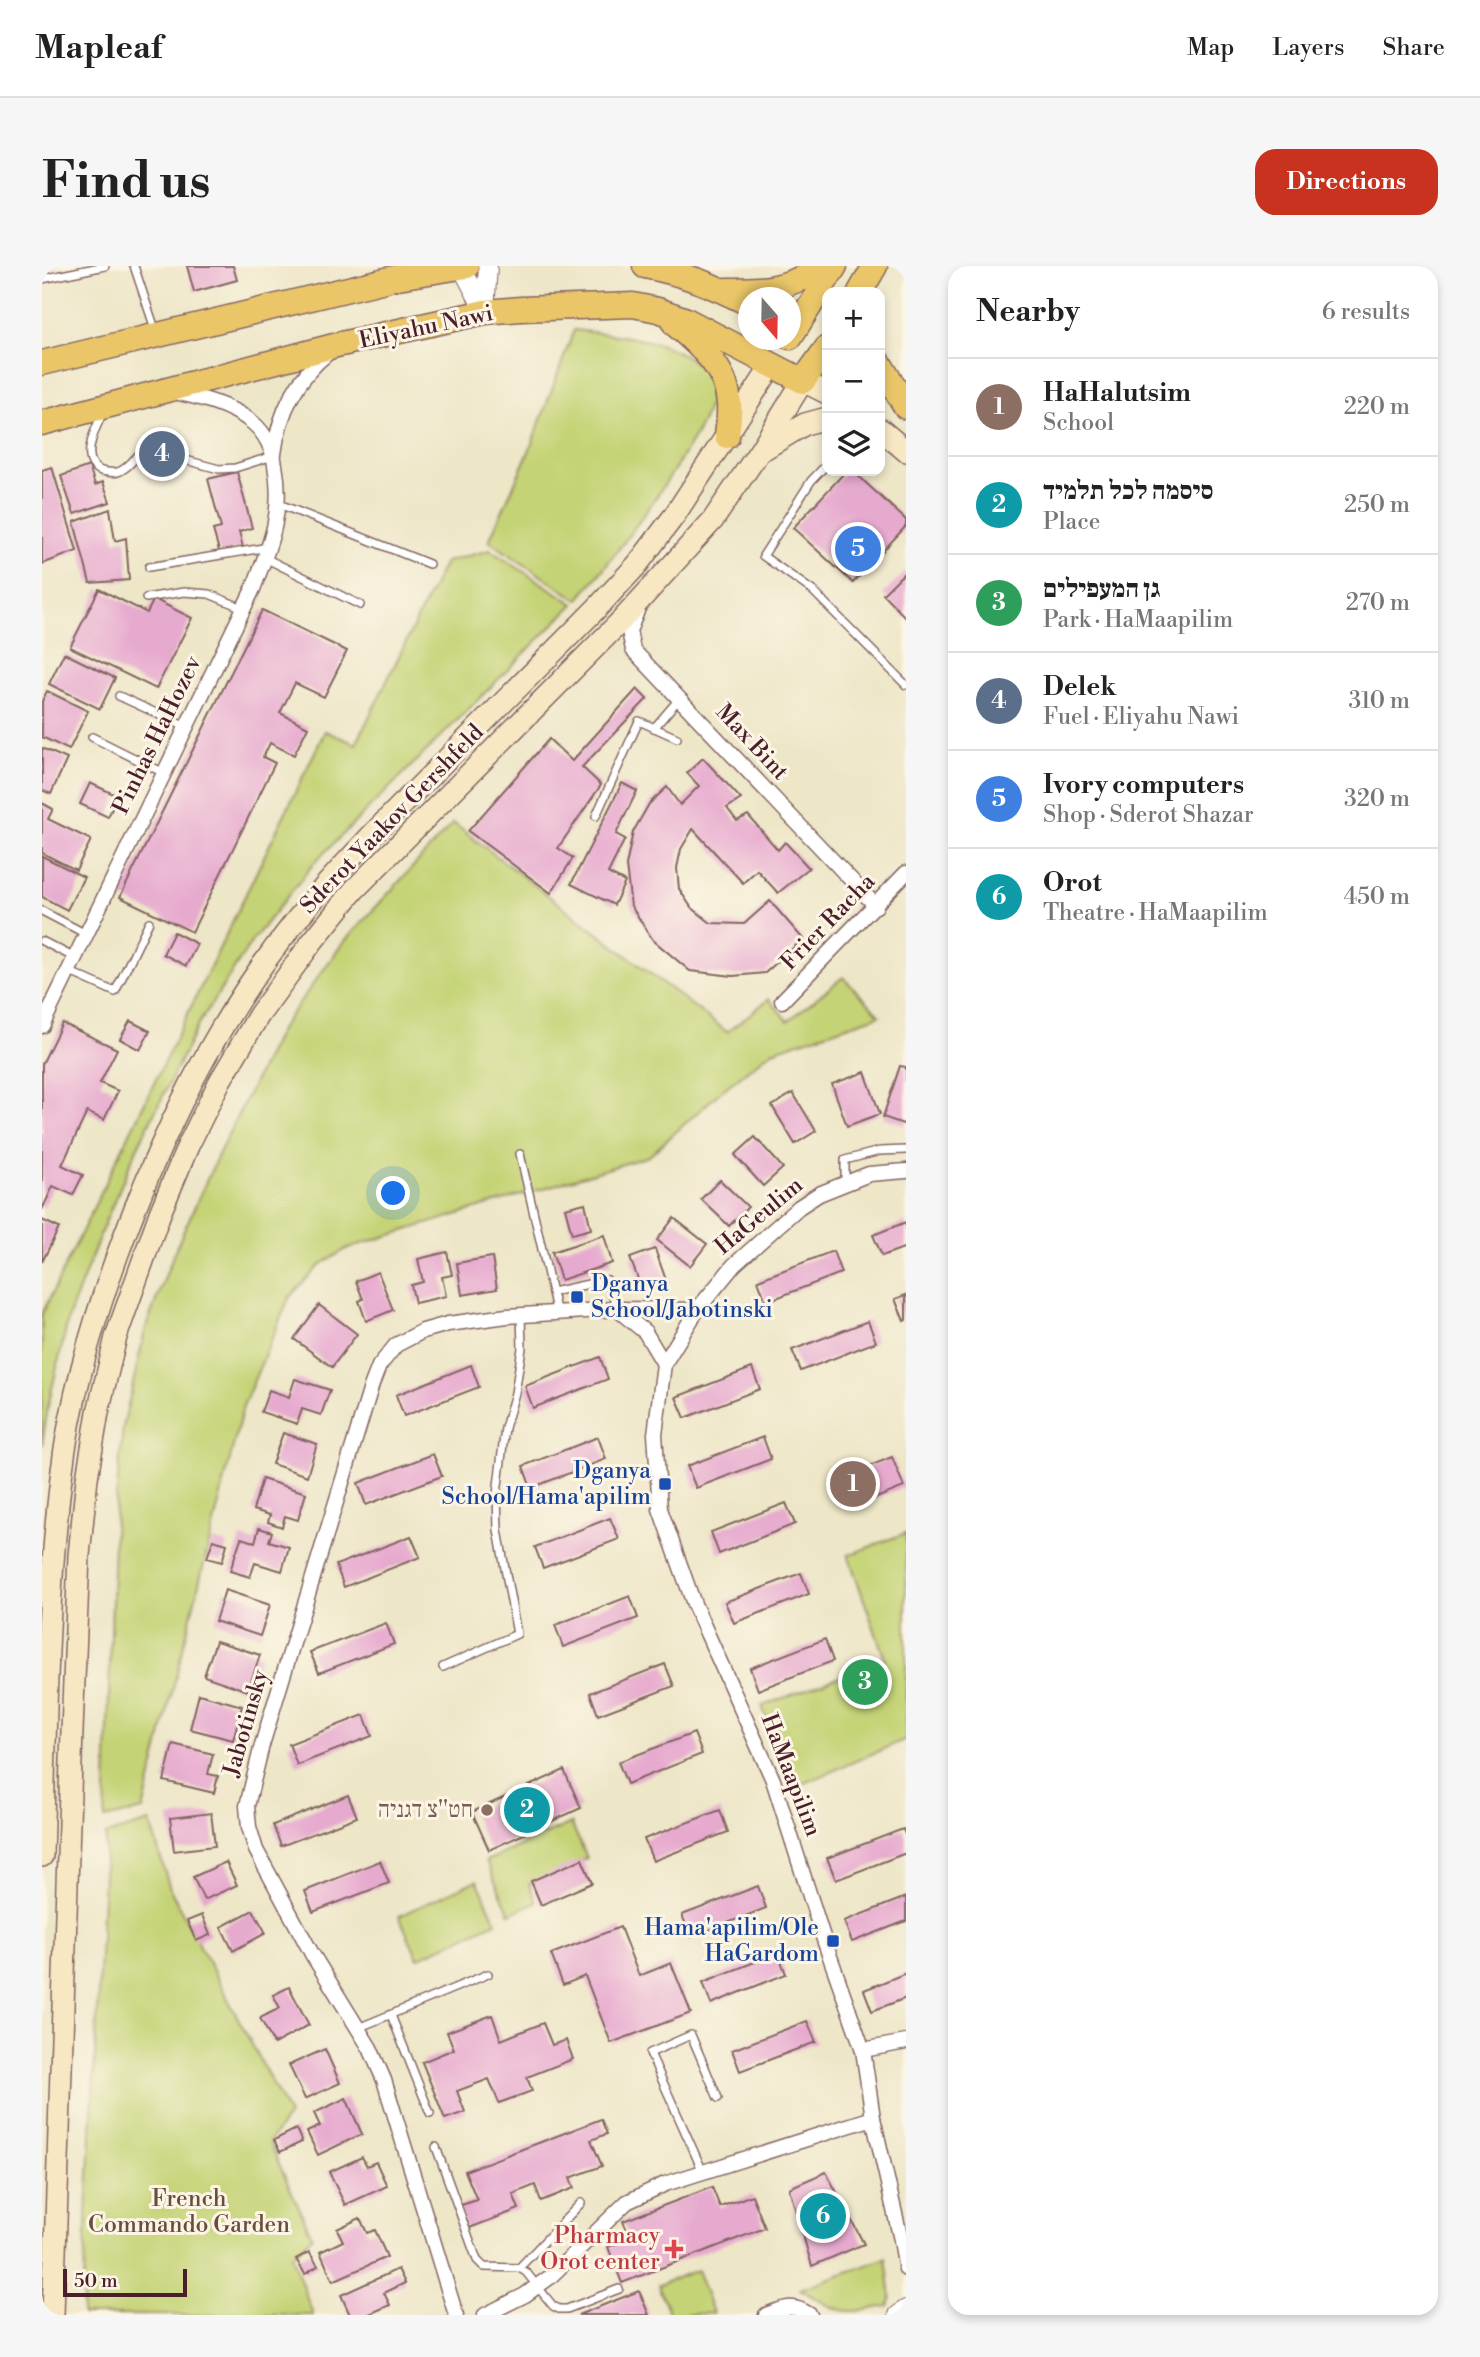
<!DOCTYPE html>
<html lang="en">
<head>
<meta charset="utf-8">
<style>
  :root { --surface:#fff; --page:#f6f6f6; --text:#222; --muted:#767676; --line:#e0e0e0; --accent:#c8321e }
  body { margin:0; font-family:"Libre Bodoni","Frank Ruhl Libre",serif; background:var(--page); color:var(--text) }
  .controls { position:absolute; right:21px; top:21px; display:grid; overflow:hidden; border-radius:14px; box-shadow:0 4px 10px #0003 }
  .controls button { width:63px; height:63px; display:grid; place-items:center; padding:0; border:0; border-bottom:2px solid var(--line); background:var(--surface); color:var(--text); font:35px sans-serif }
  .compass { position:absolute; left:696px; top:21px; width:63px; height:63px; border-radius:50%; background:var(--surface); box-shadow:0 4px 10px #0003; rotate:160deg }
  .scale { position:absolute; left:21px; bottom:18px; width:124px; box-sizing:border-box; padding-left:7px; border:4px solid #4a1f2b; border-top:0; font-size:19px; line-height:24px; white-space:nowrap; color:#4a1f2b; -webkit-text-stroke:5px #fcf5e5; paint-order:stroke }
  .you { position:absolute; left:352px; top:928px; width:24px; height:24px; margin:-18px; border:5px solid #fff; border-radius:50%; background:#1a73e8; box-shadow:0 0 0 10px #1a73e833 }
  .badge { display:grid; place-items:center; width:46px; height:46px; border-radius:50%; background:var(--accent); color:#fff; font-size:23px; font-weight:700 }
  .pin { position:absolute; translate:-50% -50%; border:4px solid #fff; box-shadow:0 2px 7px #0006 }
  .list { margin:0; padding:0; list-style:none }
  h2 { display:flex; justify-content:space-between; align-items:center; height:91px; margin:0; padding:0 28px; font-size:30px }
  h2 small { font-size:23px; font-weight:400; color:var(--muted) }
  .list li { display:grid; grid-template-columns:46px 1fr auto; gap:21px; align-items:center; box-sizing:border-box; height:98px; padding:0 28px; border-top:2px solid var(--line) }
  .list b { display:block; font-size:26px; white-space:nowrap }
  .list p { margin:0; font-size:23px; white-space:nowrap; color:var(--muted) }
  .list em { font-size:23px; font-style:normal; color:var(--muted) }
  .icon { flex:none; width:38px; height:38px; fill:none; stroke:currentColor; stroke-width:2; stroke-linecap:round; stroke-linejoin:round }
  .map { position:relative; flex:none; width:864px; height:2049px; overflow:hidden; border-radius:21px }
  header { display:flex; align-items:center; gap:42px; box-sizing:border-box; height:98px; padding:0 35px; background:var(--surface); border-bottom:2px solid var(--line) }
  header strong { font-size:33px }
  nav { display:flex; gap:38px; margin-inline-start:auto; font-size:24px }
  .intro { display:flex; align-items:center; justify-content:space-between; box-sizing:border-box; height:168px; padding:0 42px }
  h1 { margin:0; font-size:49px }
  .button { padding:18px 32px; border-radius:21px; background:var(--accent); color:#fff; font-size:24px; font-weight:700 }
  main { display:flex; gap:42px; padding:0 42px }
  aside { flex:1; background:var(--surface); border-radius:21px; box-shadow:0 4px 10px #0003 }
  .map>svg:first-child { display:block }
</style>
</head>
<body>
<header>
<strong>Mapleaf</strong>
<nav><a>Map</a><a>Layers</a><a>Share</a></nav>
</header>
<div class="intro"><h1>Find us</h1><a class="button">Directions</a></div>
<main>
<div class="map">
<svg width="864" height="2049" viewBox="0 0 864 2049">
  <rect width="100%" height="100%" fill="#fcf5e5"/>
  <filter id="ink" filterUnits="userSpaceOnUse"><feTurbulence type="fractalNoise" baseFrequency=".0143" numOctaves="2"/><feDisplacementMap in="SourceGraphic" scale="14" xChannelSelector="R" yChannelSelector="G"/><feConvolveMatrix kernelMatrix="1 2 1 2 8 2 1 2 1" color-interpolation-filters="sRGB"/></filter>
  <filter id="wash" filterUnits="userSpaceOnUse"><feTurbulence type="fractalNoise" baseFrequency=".00686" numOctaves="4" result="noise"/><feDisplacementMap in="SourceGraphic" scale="28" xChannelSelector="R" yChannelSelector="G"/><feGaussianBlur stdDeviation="1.57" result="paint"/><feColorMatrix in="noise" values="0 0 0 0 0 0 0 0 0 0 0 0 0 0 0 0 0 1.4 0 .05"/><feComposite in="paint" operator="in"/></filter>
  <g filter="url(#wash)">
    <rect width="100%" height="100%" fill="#ede6c7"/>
    <!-- green -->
    <g fill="#c4d375" stroke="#877950" stroke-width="2">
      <path d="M532 64C569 68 645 73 664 111 667 119 669 129 667 137 661 160 647 179 635 199 605 247 572 291 536 334L447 275 488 183Z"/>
      <polygon points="448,284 532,338 273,596 210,675 156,759 95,882 61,961 27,1050 6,1140 0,1180 0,1048 283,465 314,478 403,296"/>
      <polygon points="411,557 685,766 727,733 746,755 801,711 838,749 730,785 677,827 607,890 306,982 278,999 247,1032 201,1140 101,1544 63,1553 73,1243 81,1161 104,1061 134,982 177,887 239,762 301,677"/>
      <polygon points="864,1267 864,1473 752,1522 720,1440 843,1393 806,1289"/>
      <polygon points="108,1556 128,1623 247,1849 227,1876 270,1970 250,1990 271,2049 40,2049 64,1569"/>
      <polygon points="529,1557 545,1592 487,1618 494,1636 468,1648 444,1595"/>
      <polygon points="435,1614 454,1656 376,1692 357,1650"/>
      <path d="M844 1992 849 2031 846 2040C798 2049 798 2047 758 2023Z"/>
      <polygon points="655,2004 671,2047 628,2049 616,2019"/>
    </g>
    <g id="blocks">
      <!-- building -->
      <g fill="#e7aacf">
        <polygon points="145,0 191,0 195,14 152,26"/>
        <polygon points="47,200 53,219 61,216 68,236 32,248 19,210"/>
        <polygon points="10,201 35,285 0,298 0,204"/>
        <polygon points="804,205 811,205 864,254 864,260 811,317 751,262"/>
        <polygon points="195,206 210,262 197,266 201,282 178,288 171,264 179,262 166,213"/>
        <polygon points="68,243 73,275 84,272 87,314 48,317 32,256"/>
        <polygon points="864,305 864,352 841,328"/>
        <polygon points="57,323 105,347 112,333 150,352 114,423 28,381"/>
        <polygon points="220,344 305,385 282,431 253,417 238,447 266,461 252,489 228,477 221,491 233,497 150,666 78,631"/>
        <polygon points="22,387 73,412 58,443 7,418"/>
        <polygon points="595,423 605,433 540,501 559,519 516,582 531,592 509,627 426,565 507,473 530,495"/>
        <polygon points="5,425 46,445 27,484 0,471 0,435"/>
        <polygon points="0,482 25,493 9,528 0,524"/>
        <polygon points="661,492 699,533 685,542 695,555 706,549 736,584 743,576 767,602 736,627 715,604 701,617 651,563 639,583 635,602 637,623 649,641 669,657 702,658 728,635 761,673 723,707 691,710 648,705 611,674 589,640 584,600 591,566 607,538 625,521 638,539 657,520 645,507"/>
        <polygon points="48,517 76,530 66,551 38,538"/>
        <polygon points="580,517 595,525 574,568 583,573 566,607 583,616 572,639 529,618"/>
        <polygon points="0,537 11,543 6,553 49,574 34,604 0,587"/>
        <polygon points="0,590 42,611 25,644 0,631"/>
        <polygon points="132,666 155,678 144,700 121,688"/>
        <polygon points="88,755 108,765 98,784 78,773"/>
        <polygon points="20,757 75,783 58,817 76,825 62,854 45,846 20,899 41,909 31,929 11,920 0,944 0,798"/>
        <polygon points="858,800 864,801 864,859 841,851"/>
        <polygon points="823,806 838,848 805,860 790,818"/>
        <polygon points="751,827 774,865 753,878 730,840"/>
        <polygon points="713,871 741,902 721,920 693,889"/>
        <polygon points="678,914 706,941 687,960 659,933"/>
        <polygon points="543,937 549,963 530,968 523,942"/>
        <polygon points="632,952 665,978 648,1000 615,974"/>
        <polygon points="0,954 17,962 0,996"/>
        <polygon points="864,956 864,981 840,990 831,969"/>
        <polygon points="562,969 570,997 519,1014 510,986"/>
        <polygon points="613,983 625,1017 601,1026 588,992"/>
        <polygon points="791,985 799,1007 724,1036 716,1014"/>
        <polygon points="405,986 410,1009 400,1011 404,1030 373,1037 369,1019 381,1016 376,993"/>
        <polygon points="450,991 455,1023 420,1029 415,997"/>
        <polygon points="336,1006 351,1044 324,1055 317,1035 321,1033 314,1015"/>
        <polygon points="864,1029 864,1054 862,1055 853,1033"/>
        <polygon points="277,1039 315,1068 290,1101 252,1073"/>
        <polygon points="826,1055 834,1076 759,1105 750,1084"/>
        <polygon points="558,1091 566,1113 491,1142 483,1120"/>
        <polygon points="429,1099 437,1121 362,1150 354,1129"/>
        <polygon points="710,1102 718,1123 643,1152 634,1131"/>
        <polygon points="253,1113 288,1124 279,1149 260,1143 255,1158 219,1146 227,1124 247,1131"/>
        <polygon points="241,1167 275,1178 265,1210 230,1198"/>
        <polygon points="556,1171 564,1193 489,1222 481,1200"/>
        <polygon points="721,1171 729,1193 654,1222 645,1200"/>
        <polygon points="391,1188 400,1210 324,1239 316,1217"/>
        <polygon points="850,1191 862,1221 812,1241 800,1211"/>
        <polygon points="220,1213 264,1227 256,1254 243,1250 240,1261 226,1256 228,1249 211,1244"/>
        <polygon points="744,1237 753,1258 677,1288 669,1266"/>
        <polygon points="568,1252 577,1273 501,1302 493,1281"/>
        <polygon points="217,1262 230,1266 227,1275 247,1281 240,1305 213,1297 208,1311 188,1305 199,1272 213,1276"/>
        <polygon points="369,1270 378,1291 302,1321 294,1299"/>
        <polygon points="171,1274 185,1278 180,1296 165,1292"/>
        <polygon points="759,1307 767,1328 692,1357 683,1336"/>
        <polygon points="183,1324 228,1339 218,1370 173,1355"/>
        <polygon points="588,1330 596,1352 521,1381 513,1359"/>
        <polygon points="344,1357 352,1378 277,1407 268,1386"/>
        <polygon points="783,1373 791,1395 716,1424 708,1402"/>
        <polygon points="174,1375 218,1389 206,1425 162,1410"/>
        <polygon points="623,1398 632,1420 556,1449 548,1427"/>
        <polygon points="157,1428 200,1440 191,1474 148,1463"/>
        <polygon points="322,1449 330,1470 255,1499 247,1478"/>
        <polygon points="652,1467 660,1488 585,1518 576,1496"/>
        <polygon points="131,1478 171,1488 166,1508 176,1510 172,1527 122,1515"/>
        <polygon points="522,1504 539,1542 447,1584 430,1546"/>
        <polygon points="306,1529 315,1551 239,1580 231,1559"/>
        <polygon points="678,1544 686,1566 611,1595 602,1573"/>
        <polygon points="169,1547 173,1580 132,1585 128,1552"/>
        <polygon points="861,1563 864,1571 864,1587 794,1614 785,1592"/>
        <polygon points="540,1593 550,1617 499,1639 489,1615"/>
        <polygon points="338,1595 347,1617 271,1646 263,1625"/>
        <polygon points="184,1596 195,1619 162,1634 151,1611"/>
        <polygon points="716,1620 724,1642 649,1671 640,1649"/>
        <polygon points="864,1631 864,1655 810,1676 802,1655"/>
        <polygon points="211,1644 224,1667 191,1685 179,1661"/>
        <polygon points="160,1649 168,1669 154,1675 145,1655"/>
        <polygon points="578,1661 597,1710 629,1697 649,1747 569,1777 543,1710 521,1719 509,1688"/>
        <polygon points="736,1687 744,1708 669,1738 661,1716"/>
        <polygon points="864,1707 864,1732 830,1745 822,1724"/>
        <polygon points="247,1721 267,1759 232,1778 218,1752 238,1742 231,1729"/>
        <polygon points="450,1749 459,1774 501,1757 510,1779 524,1774 531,1793 485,1811 490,1825 457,1837 447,1813 415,1825 423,1846 403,1853 380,1796 412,1783 405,1766"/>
        <polygon points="765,1755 774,1776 698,1805 690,1784"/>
        <polygon points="283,1783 298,1817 263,1833 247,1799"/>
        <polygon points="304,1832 320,1868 276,1889 265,1866 278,1860 272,1847"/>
        <polygon points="559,1853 565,1868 549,1874 560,1900 528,1912 532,1922 499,1935 493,1919 471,1928 477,1943 425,1963 416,1940 435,1934 423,1905"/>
        <polygon points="254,1863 260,1876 238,1886 232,1874"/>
        <polygon points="320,1891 325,1900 334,1896 345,1920 303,1939 287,1906"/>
        <polygon points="784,1906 822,1978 770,2000 747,1922"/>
        <polygon points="670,1921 678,1941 710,1929 723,1962 580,2017 566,1981 588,1972 581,1955"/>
        <polygon points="318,1952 325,1967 333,1964 345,1991 291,2015 278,1986 301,1975 295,1963"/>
        <polygon points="267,1986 276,2000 263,2008 254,1993"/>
        <polygon points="356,2003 363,2017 342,2027 348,2039 325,2049 308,2049 299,2029"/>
        <polygon points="597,2025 607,2049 536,2049"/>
      </g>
    </g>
  </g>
  <g filter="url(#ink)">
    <use href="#blocks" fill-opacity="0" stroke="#836562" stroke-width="2"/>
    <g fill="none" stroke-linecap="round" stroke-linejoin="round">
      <defs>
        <g id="service">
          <polyline points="92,0 114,66"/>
          <polyline points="0,13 63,0"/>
          <path d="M61 146C54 162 36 195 59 205 64 206 71 207 76 206 89 202 93 187 106 184L177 203 193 202 231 190"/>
          <polyline points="785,198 769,215 721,290 771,325 864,419"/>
          <polyline points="237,238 387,298"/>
          <polyline points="223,292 318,339"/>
          <polyline points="107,301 227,281"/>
          <polyline points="104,332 142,326 167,328 201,342"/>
          <polyline points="77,430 144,461"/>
          <polyline points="612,462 637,433"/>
          <polyline points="50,471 122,507"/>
          <polyline points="554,550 597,455 635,472"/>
          <polyline points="0,645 44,668"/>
          <polyline points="0,675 33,692"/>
          <polyline points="26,705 73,726 107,656"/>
          <polyline points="478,888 515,1048"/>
          <polyline points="803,916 803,894 838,885 864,884"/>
          <polyline points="510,1026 565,1014 575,1042"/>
          <polyline points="401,1401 475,1368 456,1264 455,1228 463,1162 473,1127 480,1082 479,1050"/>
          <polyline points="349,1749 388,1847"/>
          <polyline points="316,1762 446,1708"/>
          <polyline points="394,1881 435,1994 442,2001 477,2002 484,2006 511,2040 517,2043 525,2043 577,2023"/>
          <polyline points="661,1906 608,1787 649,1769 676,1832"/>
          <polyline points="477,2002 539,1937"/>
        </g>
        <g id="minor">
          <path d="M232 188C237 147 254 112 287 86"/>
          <polyline points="595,345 587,365 591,384 834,640"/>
          <polyline points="740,735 864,607"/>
          <path d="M0 760 211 323C228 279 242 247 233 199 231 183 223 167 211 157 189 139 160 132 132 126"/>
          <polyline points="864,905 827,908 777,928 757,941 692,999 655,1044 622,1098 613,1168 618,1243 652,1338 731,1514 781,1671 821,1784 831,1852 859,1974 864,2003"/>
          <polyline points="575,1043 603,1066 622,1098"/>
          <polyline points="821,1784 864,1776"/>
          <polyline points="414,2049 342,1814 328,1782 270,1688 214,1584 207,1561 205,1540 220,1479 330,1118 337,1100 354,1079 381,1065 406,1058 465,1050 575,1043 655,1044"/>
          <polyline points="443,2049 483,2029 508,2011 585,1936 623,1918 831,1852"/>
          <path d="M724 2049C742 2042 750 2037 768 2049"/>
        </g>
        <g id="tertiary">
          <polyline points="419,0 443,46"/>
          <polyline points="443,46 446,0"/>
          <polyline points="856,2049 864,2043"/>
        </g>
        <g id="secondary">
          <polyline points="838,163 864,185"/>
          <polyline points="722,183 763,158 785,152"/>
          <path d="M0 1590C4 1464 4 1337 19 1212 28 1134 49 1063 75 990 118 871 172 757 252 657 295 603 344 554 393 505 447 451 501 397 554 343L595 299 632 250 731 98"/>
          <polyline points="11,2049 30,1465 37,1289 45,1212 56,1146 74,1071 118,947 146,880 178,815 217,749 270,676 312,624 579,355 671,254 717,186 761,115 785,127"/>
        </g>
        <g id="trunk">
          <path d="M603 0C643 8 670 19 706 37"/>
          <path d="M685 24C723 24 748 23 779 0"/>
          <polyline points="818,26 833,0"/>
          <path d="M633 58C658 81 684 100 687 137 688 148 686 160 685 170"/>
          <polyline points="748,71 793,0"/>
          <polyline points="0,97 356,11 425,0"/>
          <polyline points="838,98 864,141"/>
          <polyline points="0,157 299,78 443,46 479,43 591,39 616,44 642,53 761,115 785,82"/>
        </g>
      </defs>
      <!-- service casing -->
      <use href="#service" stroke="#836562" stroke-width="10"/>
      <!-- minor casing -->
      <use href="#minor" stroke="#836562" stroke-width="17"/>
      <!-- tertiary casing -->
      <use href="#tertiary" stroke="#836562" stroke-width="20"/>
      <!-- secondary casing -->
      <use href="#secondary" stroke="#836562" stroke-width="24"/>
      <!-- trunk casing -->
      <use href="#trunk" stroke="#836562" stroke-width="27"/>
      <!-- service -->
      <use href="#service" stroke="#fff" stroke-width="7"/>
      <!-- minor -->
      <use href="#minor" stroke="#fff" stroke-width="14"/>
      <!-- tertiary -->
      <use href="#tertiary" stroke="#fff" stroke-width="18"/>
      <!-- secondary -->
      <use href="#secondary" stroke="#f7e8c3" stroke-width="21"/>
      <!-- trunk -->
      <use href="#trunk" stroke="#eac669" stroke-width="24"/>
    </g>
  </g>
  <!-- markers -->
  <g fill="#1a4fb4" stroke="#fcf5e5" stroke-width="2.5">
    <rect x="528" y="1024" width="14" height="14" rx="3.5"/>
    <rect x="616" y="1211" width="14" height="14" rx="3.5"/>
    <rect x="784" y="1668" width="14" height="14" rx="3.5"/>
  </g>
  <circle fill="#8d6e63" stroke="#fcf5e5" stroke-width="2.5" cx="445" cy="1544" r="7"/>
  <path fill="#e0444e" stroke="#fcf5e5" stroke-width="2.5" d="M628.5 1972.5h7v7h7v7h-7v7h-7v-7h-7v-7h7z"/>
  <g text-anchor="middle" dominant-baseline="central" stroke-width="6" stroke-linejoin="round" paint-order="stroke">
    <!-- street labels -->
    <g font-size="23" fill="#4a1f2b" stroke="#fcf5e5">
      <text transform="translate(384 61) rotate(-12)">Eliyahu Nawi</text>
      <text transform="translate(115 469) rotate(-64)">Pinhas HaHozev</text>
      <text transform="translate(710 476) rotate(47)">Max Bint</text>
      <text transform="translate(350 553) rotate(-46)">Sderot Yaakov Gershfeld</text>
      <text transform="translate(786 656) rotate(-46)">Frier Racha</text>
      <text transform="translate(717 950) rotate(-40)">HaGeulim</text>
      <text transform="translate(204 1457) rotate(-74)">Jabotinsky</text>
      <text transform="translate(749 1509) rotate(69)">HaMaapilim</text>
    </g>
    <!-- transit labels -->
    <g font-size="23" fill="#164399" stroke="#fcf5e5" text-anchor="end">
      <text x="549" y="1018" text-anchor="start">Dganya<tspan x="549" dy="26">School/Jabotinski</tspan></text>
      <text x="609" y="1205">Dganya<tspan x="609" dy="26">School/Hama'apilim</tspan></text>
      <text x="777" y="1662">Hama'apilim/Ole<tspan x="777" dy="26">HaGardom</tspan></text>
    </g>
    <!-- education labels -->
    <g font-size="23" fill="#785e54" stroke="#fcf5e5" text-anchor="end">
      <text x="431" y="1544">חט''צ דגניה</text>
    </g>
    <!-- park labels -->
    <g font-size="23" fill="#684c3e" stroke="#fcf5e5">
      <text x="147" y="1933">French<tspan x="147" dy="26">Commando Garden</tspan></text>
    </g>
    <!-- health labels -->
    <g font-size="23" fill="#be3a42" stroke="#fcf5e5" text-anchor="end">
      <text x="618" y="1970">Pharmacy<tspan x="618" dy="26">Orot center</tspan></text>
    </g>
  </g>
</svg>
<div class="controls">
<button>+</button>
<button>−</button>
<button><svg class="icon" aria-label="layers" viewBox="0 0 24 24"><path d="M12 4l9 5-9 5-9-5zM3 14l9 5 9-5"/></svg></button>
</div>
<svg class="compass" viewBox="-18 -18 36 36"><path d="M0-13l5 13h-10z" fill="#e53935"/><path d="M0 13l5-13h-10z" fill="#767676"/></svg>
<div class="scale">50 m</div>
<div class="you"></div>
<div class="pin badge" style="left:811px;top:1218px;background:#8d6e63">1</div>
<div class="pin badge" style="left:485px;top:1544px;background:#0f9aa8">2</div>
<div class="pin badge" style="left:823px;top:1416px;background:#2e9e5b">3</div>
<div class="pin badge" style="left:120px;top:188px;background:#5c6f8a">4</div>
<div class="pin badge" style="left:816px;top:283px;background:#3f7fe0">5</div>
<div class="pin badge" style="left:781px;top:1950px;background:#0f9aa8">6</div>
</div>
<aside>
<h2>Nearby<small>6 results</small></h2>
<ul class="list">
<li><span class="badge" style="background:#8d6e63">1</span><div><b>HaHalutsim</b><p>School</p></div><em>220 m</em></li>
<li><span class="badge" style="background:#0f9aa8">2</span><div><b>סיסמה לכל תלמיד</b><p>Place</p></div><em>250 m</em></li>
<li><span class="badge" style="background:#2e9e5b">3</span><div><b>גן המעפילים</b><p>Park · HaMaapilim</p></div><em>270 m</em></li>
<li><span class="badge" style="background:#5c6f8a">4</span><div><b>Delek</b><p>Fuel · Eliyahu Nawi</p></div><em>310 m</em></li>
<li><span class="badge" style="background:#3f7fe0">5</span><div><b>Ivory computers</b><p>Shop · Sderot Shazar</p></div><em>320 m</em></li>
<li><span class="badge" style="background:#0f9aa8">6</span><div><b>Orot</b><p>Theatre · HaMaapilim</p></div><em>450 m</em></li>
</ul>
</aside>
</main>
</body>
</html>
